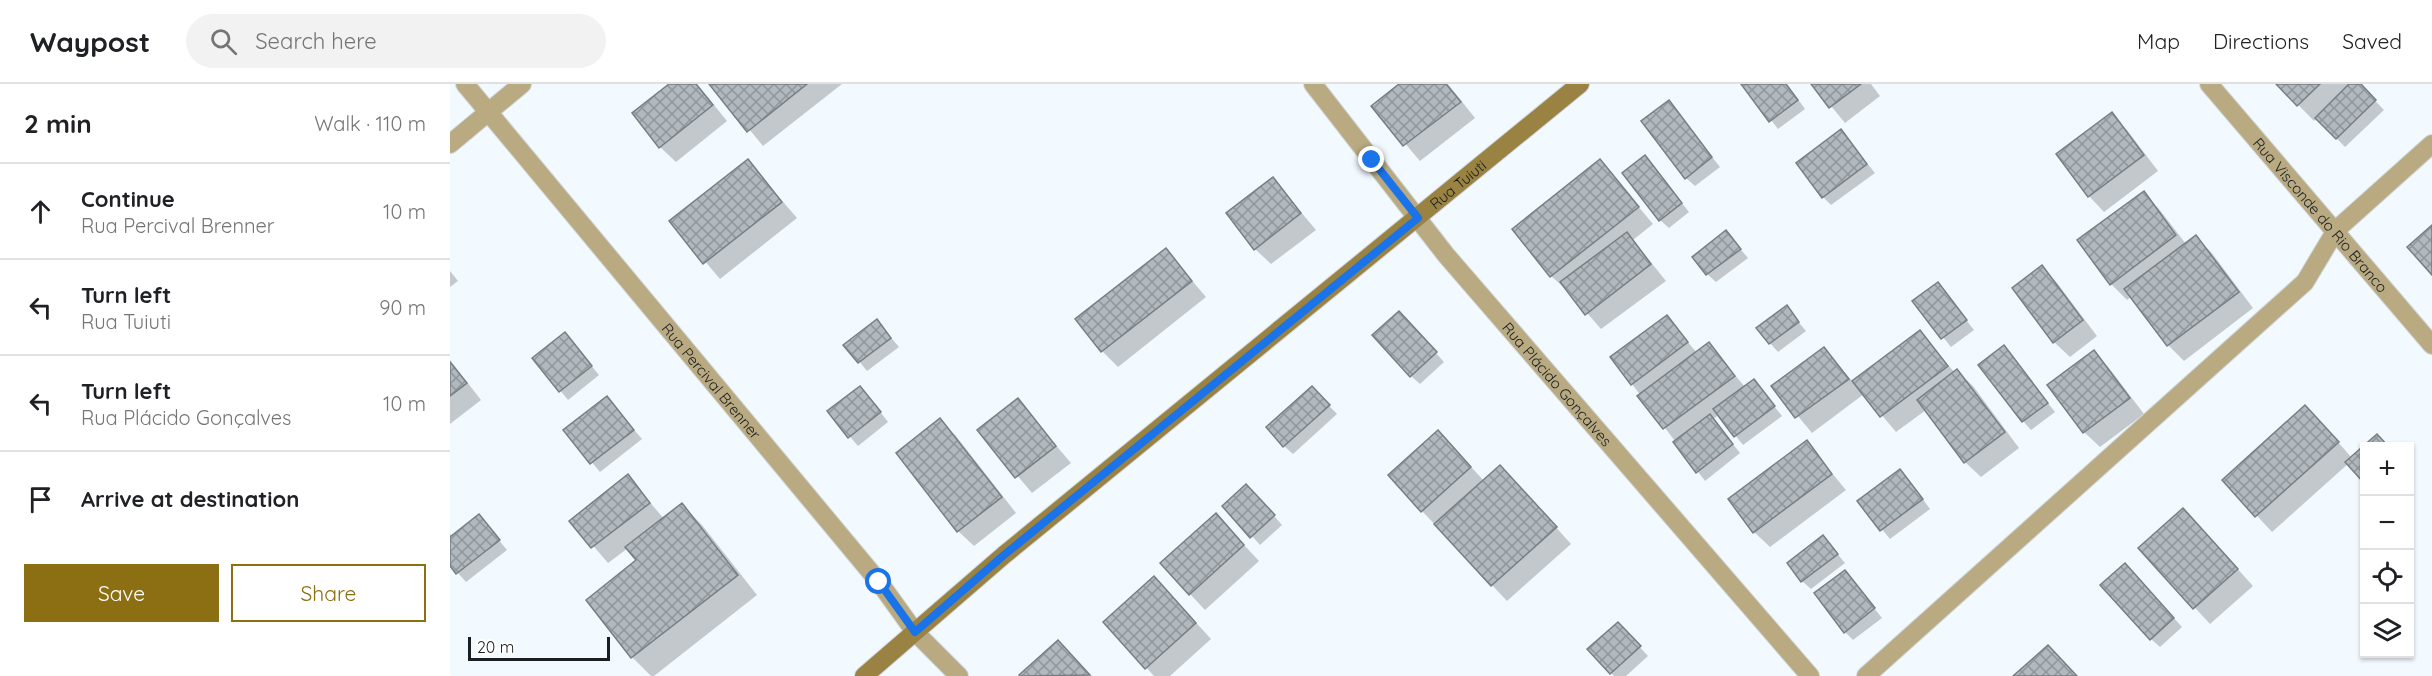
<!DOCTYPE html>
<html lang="en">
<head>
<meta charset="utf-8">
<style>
  :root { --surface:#fff; --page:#f2f2f2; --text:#202124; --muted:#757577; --line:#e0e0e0; --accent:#8c6f12 }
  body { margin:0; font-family:Quicksand,sans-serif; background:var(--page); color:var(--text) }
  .controls { position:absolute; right:18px; bottom:18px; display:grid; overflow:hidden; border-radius:0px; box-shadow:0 2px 4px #0004 }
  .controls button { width:54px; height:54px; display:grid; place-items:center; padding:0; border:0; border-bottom:2px solid var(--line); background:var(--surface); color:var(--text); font:30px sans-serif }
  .scale { position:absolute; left:18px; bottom:15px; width:142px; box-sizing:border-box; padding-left:6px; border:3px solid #1a1e20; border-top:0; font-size:16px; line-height:21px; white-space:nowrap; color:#1a1e20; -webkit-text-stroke:4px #fff; paint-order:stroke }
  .stop { position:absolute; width:18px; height:18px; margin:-14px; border:4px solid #1a73e8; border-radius:50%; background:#fff }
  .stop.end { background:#1a73e8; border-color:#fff; box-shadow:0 2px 6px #0008 }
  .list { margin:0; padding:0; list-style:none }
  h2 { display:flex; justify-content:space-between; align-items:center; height:78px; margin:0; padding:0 24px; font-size:26px }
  h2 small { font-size:20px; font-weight:400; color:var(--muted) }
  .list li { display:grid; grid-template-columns:39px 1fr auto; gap:18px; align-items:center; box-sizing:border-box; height:96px; padding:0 24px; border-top:2px solid var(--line) }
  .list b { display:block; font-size:22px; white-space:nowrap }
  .list p { margin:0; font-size:20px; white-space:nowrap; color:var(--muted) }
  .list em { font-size:20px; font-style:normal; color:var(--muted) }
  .actions { display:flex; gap:12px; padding:18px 24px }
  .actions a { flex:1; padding:14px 0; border:2px solid var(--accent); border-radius:0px; text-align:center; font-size:21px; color:var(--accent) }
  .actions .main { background:var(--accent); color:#fff }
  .icon { flex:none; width:33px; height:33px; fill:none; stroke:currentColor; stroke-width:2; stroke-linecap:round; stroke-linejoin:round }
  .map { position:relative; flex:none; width:1982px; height:592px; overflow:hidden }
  header { display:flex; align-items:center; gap:36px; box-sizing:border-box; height:84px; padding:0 30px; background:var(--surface); border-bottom:2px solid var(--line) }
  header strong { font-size:28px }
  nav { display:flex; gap:33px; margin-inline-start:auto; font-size:21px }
  .search { width:420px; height:54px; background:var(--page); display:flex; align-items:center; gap:15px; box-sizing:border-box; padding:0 21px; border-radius:33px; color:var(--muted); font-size:22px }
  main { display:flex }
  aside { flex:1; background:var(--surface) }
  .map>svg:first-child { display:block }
</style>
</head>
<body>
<header>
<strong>Waypost</strong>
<div class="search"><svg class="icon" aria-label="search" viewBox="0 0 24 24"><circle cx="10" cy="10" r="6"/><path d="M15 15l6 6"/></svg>Search here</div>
<nav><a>Map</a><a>Directions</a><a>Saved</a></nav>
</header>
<main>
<aside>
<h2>2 min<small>Walk · 110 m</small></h2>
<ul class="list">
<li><svg class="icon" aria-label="ahead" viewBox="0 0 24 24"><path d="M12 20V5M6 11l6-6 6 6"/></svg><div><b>Continue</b><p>Rua Percival Brenner</p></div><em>10 m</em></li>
<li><svg class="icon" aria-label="left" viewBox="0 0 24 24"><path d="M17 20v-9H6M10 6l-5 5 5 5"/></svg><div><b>Turn left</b><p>Rua Tuiuti</p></div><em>90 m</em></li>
<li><svg class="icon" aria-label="left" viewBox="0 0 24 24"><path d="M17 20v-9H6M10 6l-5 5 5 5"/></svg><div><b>Turn left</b><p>Rua Plácido Gonçalves</p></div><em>10 m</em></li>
<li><svg class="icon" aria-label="arrive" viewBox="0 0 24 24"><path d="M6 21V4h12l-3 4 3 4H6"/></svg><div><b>Arrive at destination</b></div></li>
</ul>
<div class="actions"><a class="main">Save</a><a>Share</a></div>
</aside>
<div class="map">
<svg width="1982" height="592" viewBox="0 0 1982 592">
  <defs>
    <pattern id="building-cross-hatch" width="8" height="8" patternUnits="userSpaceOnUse" patternTransform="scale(1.5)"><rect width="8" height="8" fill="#b1b9bf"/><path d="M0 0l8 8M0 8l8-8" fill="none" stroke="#8f969b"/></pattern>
  </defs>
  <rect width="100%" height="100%" fill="#f3faff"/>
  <!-- shadow -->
  <g fill="#0003">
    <polygon points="222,0 247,0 277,37 226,78 210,63"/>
    <polygon points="262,0 392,0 313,62"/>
    <polygon points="951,0 998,0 1025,34 970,77 923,22"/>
    <polygon points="1293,0 1337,0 1355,25 1328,45"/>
    <polygon points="1363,0 1421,0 1430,12 1395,39"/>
    <polygon points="1828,0 1909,0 1934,26 1895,63 1867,34 1864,37"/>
    <polygon points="1219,18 1270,83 1245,102 1236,94"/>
    <polygon points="1661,30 1677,46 1708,87 1654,128 1639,112"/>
    <polygon points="1391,47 1425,89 1381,121 1373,113"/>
    <polygon points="1195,73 1239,128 1219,144 1210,136"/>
    <polygon points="298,77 347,134 270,195 221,137"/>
    <polygon points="1150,77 1203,140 1183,156 1216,197 1151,245 1118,207 1101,192 1064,145"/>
    <polygon points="823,95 866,146 821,180 805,165"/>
    <polygon points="1693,109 1709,125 1736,160 1745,153 1761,168 1803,224 1734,277 1718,261 1681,213 1677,216 1661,200 1629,157"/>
    <polygon points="1276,148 1298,174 1266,198 1257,190"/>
    <polygon points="716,166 756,213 668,283 652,267"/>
    <polygon points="1592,183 1607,199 1647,252 1620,273 1604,258"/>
    <polygon points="0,187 8,197 0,203"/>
    <polygon points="1488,200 1524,246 1501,263 1464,217"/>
    <polygon points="1336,223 1356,247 1328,268 1320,259"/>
    <polygon points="1217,233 1247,269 1259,260 1295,303 1304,297 1332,332 1293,361 1269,331 1263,335 1290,369 1255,397 1182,300"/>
    <polygon points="427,237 449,263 417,287 396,261"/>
    <polygon points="957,237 994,278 970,300 961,292"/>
    <polygon points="1470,248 1505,289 1507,287 1523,302 1569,364 1531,393 1515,378 1476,326 1446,348 1414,310 1362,349 1323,302 1373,264 1403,298"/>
    <polygon points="115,250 149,291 118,316 84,274"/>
    <polygon points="1554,263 1605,328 1581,346 1573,337"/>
    <polygon points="1644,268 1659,284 1694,330 1650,363 1634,348"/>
    <polygon points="0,276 31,316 0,340"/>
    <polygon points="862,304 887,330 843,370 834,362"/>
    <polygon points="418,312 438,338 408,362 379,328"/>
    <polygon points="157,314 192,355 150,388 115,346"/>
    <polygon points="567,316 621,379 582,409 529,346"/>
    <polygon points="490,336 506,352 566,429 524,462 508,447"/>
    <polygon points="1871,339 1902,374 1927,352 1937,362 1914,362 1914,397 1899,379 1822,448 1774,396"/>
    <polygon points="1356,358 1396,406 1320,463 1304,448"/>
    <polygon points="1003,363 1034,397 1066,399 1121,460 1057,517 972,427"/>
    <polygon points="178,392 214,435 232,421 252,441 307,511 204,592 201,592 182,573 138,516 189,476 178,464 158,479 122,437"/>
    <polygon points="1458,395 1480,425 1440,455 1409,417"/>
    <polygon points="805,410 832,441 810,461 802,452"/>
    <polygon points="29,432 57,466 16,498 0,480 0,450 3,453"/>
    <polygon points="1748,441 1803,502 1760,540 1690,464"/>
    <polygon points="781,447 809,477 755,526 740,510"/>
    <polygon points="1381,462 1395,479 1361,505 1352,497"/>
    <polygon points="1395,488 1432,534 1403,556 1395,548"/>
    <polygon points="1683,489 1732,543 1710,563 1701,555"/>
    <polygon points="720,510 761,555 720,592 704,592 655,538"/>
    <polygon points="1176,548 1198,572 1176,592 1164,592 1139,565"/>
    <polygon points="616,567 639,592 572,592"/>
  </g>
  <!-- building -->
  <g fill="url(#building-cross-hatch)" stroke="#777f84" stroke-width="1.5">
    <polygon points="219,0 246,0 263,21 209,64 182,29"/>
    <polygon points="259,0 357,0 297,48"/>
    <polygon points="949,0 996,0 1011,18 953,62 921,22"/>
    <polygon points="1291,0 1336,0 1348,16 1319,38"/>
    <polygon points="1361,0 1411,0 1379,24"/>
    <polygon points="1826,0 1870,0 1847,22"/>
    <polygon points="1899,0 1911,0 1926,16 1886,55 1865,34"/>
    <polygon points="1219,16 1262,73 1235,95 1191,37"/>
    <polygon points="1662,28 1694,71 1638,113 1606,70"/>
    <polygon points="1391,45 1417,80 1372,114 1346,79"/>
    <polygon points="1195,71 1232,119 1209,137 1172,89"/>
    <polygon points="298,75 332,118 253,180 219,137"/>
    <polygon points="1150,75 1189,123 1100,193 1062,145"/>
    <polygon points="823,93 851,129 804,166 776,129"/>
    <polygon points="1694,107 1726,151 1660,201 1627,156"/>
    <polygon points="1982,141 1982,191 1957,163"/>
    <polygon points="1276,146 1291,165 1256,191 1242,173"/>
    <polygon points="1177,148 1201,180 1135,231 1110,198"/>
    <polygon points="1746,151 1789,208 1717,262 1674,205"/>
    <polygon points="716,164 742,197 651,268 625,235"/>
    <polygon points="1592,181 1633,236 1603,259 1562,204"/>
    <polygon points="1488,198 1517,236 1491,255 1462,217"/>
    <polygon points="1337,221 1349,238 1319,260 1306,244"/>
    <polygon points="949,227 987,268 960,293 922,251"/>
    <polygon points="1217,231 1238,258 1181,301 1160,273"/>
    <polygon points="427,235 441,254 408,279 393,261"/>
    <polygon points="1470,246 1498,282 1430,333 1402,297"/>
    <polygon points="115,248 142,282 109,308 82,274"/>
    <polygon points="1259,258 1285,292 1213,345 1187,312"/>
    <polygon points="1554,261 1598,319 1572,338 1528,281"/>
    <polygon points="1374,263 1399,295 1345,334 1321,302"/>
    <polygon points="1644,266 1680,314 1633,349 1597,301"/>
    <polygon points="0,278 17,299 0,312"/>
    <polygon points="1507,285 1555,348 1514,379 1467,316"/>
    <polygon points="1304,295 1325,322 1284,353 1263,325"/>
    <polygon points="410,302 431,328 398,354 377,327"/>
    <polygon points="862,302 880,321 833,363 816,343"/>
    <polygon points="157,312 184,346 140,380 113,346"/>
    <polygon points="568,314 606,362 565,394 527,346"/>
    <polygon points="1855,321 1889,358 1805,433 1772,396"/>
    <polygon points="1260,330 1283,360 1246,389 1223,358"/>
    <polygon points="490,334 552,413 507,448 446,369"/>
    <polygon points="988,346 1021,383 971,428 938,391"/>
    <polygon points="1927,350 1938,362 1914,362 1914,399 1895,378"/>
    <polygon points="1357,356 1382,390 1303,449 1278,415"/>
    <polygon points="1050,381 1107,443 1041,502 984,440"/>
    <polygon points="1450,385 1473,415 1430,447 1407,417"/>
    <polygon points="178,390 200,419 141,464 119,437"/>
    <polygon points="796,400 825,431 800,454 772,422"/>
    <polygon points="232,419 288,491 181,574 136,516 186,476 175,463"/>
    <polygon points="1733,424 1788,485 1743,525 1688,464"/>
    <polygon points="766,429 794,461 739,511 710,479"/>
    <polygon points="29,430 50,456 6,490 0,482 0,453"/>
    <polygon points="1373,451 1388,470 1351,498 1337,479"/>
    <polygon points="1675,479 1724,534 1700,556 1650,501"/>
    <polygon points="1395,486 1425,524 1394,549 1364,509"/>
    <polygon points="704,492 746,539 695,585 653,538"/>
    <polygon points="1168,538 1191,562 1160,590 1137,565"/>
    <polygon points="608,556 640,591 570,592 569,591"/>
    <polygon points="1598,561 1627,592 1563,592"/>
  </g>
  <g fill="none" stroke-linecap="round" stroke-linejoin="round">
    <defs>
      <g id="street">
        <path id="s1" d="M15 0 429 498 465 548 509 592"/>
        <path id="s2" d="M863 0 996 171 1360 592"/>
        <path id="s3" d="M1759 0 1982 261"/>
        <polyline points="0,60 72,0"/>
        <polyline points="1416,592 1855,198 1886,146 1982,60"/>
      </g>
      <g id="secondary">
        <path id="s4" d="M414 592 554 471 1130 0"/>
      </g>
    </defs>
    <!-- street casing -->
    <use href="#street" stroke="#d0d7db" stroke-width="20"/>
    <!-- secondary casing -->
    <use href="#secondary" stroke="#d0d7db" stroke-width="20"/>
    <!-- street -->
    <use href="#street" stroke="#b9aa81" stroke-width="18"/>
    <!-- secondary -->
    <use href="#secondary" stroke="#9a8242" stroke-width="18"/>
  </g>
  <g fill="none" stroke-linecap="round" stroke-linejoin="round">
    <!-- route -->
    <polyline stroke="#1a73e8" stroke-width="8" points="429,498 465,548 554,471 968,134 922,76"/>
  </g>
  <g text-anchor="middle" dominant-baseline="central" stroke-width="6" stroke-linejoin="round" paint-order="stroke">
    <!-- street labels -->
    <g font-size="15" fill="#1a1e20" stroke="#fff">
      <text stroke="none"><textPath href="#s4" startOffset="771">Rua Tuiuti</textPath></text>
      <text stroke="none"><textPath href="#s3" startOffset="172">Rua Visconde do Rio Branco</textPath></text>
      <text stroke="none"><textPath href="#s1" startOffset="386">Rua Percival Brenner</textPath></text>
      <text stroke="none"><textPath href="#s2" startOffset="387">Rua Plácido Gonçalves</textPath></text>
    </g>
  </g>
</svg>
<div class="controls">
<button>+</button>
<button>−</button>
<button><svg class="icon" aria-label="locate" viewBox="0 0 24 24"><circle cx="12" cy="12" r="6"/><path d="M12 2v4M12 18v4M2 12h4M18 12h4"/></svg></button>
<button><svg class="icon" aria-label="layers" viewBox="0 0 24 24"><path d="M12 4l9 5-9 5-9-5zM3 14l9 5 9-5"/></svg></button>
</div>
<div class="scale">20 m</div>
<div class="stop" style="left:429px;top:498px"></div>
<div class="stop end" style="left:922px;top:76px"></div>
</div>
</main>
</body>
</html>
